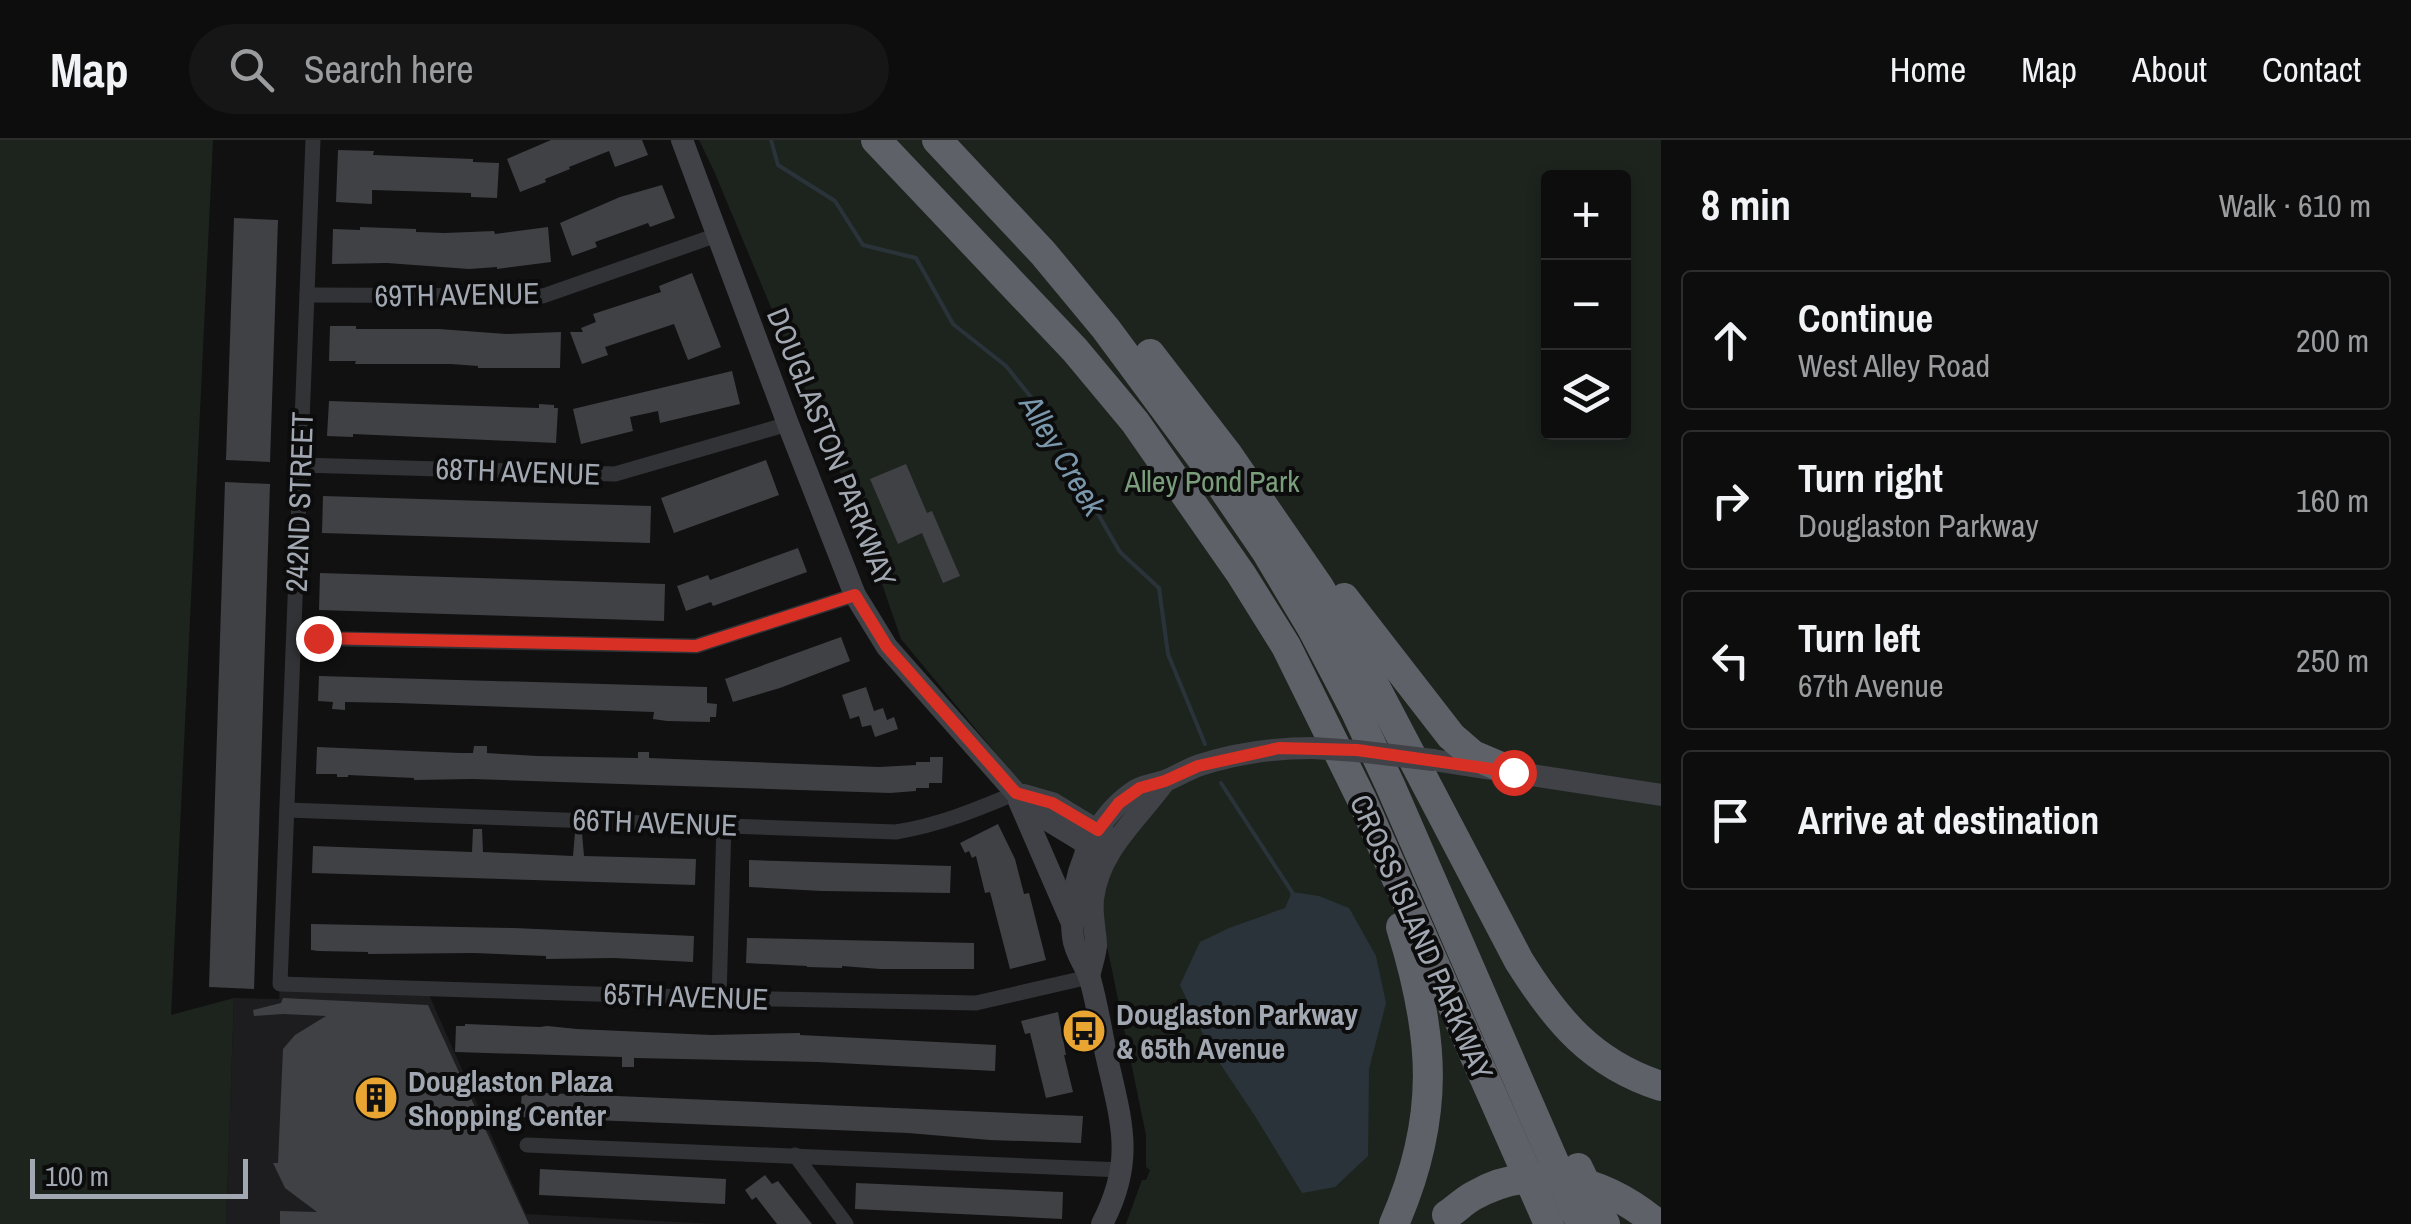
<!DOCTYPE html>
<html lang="en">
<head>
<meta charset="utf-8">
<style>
  :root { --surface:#0d0d0e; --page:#161617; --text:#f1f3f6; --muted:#9a9c9e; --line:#2d2d2e }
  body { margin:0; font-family:"Archivo Narrow",sans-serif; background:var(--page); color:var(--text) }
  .controls { position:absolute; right:30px; top:30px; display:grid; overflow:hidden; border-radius:10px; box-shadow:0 5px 15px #0003 }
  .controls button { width:90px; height:90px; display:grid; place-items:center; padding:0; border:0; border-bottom:2px solid var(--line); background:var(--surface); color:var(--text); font:50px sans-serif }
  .scale { position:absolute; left:30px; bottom:25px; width:218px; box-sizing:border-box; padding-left:10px; border:5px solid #a2a8b2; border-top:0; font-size:28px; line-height:35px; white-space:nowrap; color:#a2a8b2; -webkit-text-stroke:8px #0c0c0d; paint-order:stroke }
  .stop { position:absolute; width:30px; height:30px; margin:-22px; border:8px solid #d93025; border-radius:50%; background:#fff }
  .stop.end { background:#d93025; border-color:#fff; box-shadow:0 2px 10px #0008 }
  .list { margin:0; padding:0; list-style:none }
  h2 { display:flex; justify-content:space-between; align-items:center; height:130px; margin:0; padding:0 40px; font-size:42px }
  h2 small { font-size:32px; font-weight:400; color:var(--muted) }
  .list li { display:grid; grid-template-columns:65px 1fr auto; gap:30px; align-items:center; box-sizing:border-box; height:140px; margin:0 20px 20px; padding:0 20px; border:2px solid var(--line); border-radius:10px }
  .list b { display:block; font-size:38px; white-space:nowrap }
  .list p { margin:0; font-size:32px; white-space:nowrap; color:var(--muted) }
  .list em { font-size:32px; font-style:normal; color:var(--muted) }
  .icon { flex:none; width:55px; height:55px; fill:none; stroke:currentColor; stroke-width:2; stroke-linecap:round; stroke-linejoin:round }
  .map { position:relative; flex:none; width:1661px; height:1084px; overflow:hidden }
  header { display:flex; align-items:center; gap:60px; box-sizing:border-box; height:140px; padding:0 50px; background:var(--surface); border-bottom:2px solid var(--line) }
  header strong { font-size:48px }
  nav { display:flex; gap:55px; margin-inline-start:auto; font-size:35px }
  .search { width:700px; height:90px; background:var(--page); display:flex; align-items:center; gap:25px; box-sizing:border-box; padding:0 35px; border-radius:55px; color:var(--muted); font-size:38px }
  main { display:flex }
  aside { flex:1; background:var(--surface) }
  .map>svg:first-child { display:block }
</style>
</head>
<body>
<header>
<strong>Map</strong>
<div class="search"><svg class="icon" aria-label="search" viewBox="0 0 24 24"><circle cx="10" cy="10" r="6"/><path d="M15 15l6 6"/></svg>Search here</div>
<nav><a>Home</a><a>Map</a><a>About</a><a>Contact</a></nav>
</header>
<main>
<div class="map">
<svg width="1661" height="1084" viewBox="0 0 1661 1084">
  <rect width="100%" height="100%" fill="#111112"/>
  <!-- built -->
  <polygon fill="#1d1d1f" points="280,844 426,848 526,1074 716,1084 226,1084 234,858 279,859"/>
  <!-- green -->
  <g fill="#1d241e" fill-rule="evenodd">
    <polygon points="0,0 213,0 171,875 234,858 226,1084 0,1084"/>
    <path d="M699 0H1661V1084H1126L1142 1040H1146L1150 1030 1146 1027V995L1106 801V790L1072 705 901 499 860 380 714 31ZM1548 38H1624V292H1548Z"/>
  </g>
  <!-- water -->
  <polygon fill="#2b333a" points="1292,752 1319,756 1349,768 1376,816 1386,863 1369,929 1368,1016 1335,1047 1302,1053 1255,976 1209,907 1180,845 1200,802 1229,788 1285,768"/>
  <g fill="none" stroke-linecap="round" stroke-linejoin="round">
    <!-- stream -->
    <g stroke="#2b333a" stroke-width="4">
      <polyline points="771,0 778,25 835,61 863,105 916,118 953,184 1006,226 1047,277 1091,362 1120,412 1159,448 1168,514 1205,604"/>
      <polyline points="1221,643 1292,752 1293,756"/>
    </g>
  </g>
  <!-- building -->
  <g fill="#404145">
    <polygon points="551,0 642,0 648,15 615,27 609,11 569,27 570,29 545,39 546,42 520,52 507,19"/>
    <polygon points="338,10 374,11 373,15 473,19 473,22 499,23 497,58 471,57 471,53 372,50 372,64 336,62"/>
    <polygon points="662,45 675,78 650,87 648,83 595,102 597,107 572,116 560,83 620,57"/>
    <polygon points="234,78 278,80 270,322 226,320"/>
    <polygon points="360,87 416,89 416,92 445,93 494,91 495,94 548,87 551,122 497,129 497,127 469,129 387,123 332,124 333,89 360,90"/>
    <polygon points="692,133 721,207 688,220 674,184 605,207 608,215 582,224 570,192 583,192 581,188 596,182 593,174 661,152 659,146"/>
    <polygon points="330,186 356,186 356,189 439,189 506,194 561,192 560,228 478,228 478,226 451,224 355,224 356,221 329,221"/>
    <polygon points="732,231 740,264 660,283 658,271 630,277 633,291 581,304 573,269"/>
    <polygon points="329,261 539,268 539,264 554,265 554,268 558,268 556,303 353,294 353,297 327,296"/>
    <polygon points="766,320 779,355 674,393 661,358"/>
    <polygon points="906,324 927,373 932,371 960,436 943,443 922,393 898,404 870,339"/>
    <polygon points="225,342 270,344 254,849 209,847"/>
    <polygon points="323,356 651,366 650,403 322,393"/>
    <polygon points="798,408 807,432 713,466 711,462 686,471 677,446 708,435 710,440"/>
    <polygon points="320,433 665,444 664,481 319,470"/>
    <polygon points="841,497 850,521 780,548 733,562 725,539"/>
    <polygon points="319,536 707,547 707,563 717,564 716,577 710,577 710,582 667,581 653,579 654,572 397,563 345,562 345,570 332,569 333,562 318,561"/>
    <polygon points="866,547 874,571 883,568 887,580 894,577 898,589 875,597 871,585 862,587 859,576 850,579 842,555"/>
    <polygon points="474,606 487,606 487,613 537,616 638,618 638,612 649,612 649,618 879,627 916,625 916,622 930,622 930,617 943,617 942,643 929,643 929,648 916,648 916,651 890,653 473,639 414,640 414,638 348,635 348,637 337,637 337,634 316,634 317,607 460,613 473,613"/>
    <polygon points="998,684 1015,719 1024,754 1029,753 1046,820 1010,829 990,752 985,753 976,716 972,718 969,711 965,713 960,703"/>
    <polygon points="473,689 482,689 483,712 573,716 575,693 582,693 584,716 696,719 695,745 312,733 313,706 472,712"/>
    <polygon points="749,720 951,726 950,753 822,751 749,747"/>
    <polygon points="311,784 514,788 694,796 693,822 614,818 546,819 546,816 474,813 368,814 368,812 318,811 311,810"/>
    <polygon points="747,798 974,803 974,829 880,829 842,826 842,828 807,827 807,826 746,823"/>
    <polygon points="283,858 428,865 529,1084 280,1084 280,1071 317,1072 285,1048 273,1023 278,1023 283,909 295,895 326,876 283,874 254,876 253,870 281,863"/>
    <polygon points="1058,872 1066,915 1064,915 1073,952 1046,958 1030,893 1025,894 1021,881"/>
    <polygon points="465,884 540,887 547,886 577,889 711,895 800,893 800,895 996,905 995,931 818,922 634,918 634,927 622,927 622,917 455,912 456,886 465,886"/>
    <polygon points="522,952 1083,976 1081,1003 990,1000 908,993 520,977"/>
    <polygon points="540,1029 726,1039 725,1064 539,1055"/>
    <polygon points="765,1035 772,1044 778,1041 812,1084 777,1084 756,1057 752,1060 745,1050"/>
    <polygon points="856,1043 1063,1052 1062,1079 855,1069"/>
  </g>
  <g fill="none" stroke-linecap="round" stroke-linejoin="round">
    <!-- minor -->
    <g stroke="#323337" stroke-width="15">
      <polyline points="313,0 280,844 719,858 976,863 1089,837"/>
      <polyline points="307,155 543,156 717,95"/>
      <polyline points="300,325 615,334 788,284"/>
      <polyline points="294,498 696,506 855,455"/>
      <path d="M287 670 896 692C939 685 976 670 1016 653"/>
      <polyline points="719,858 724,684"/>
      <polyline points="527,1005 1122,1030"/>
      <polyline points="795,1015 846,1084"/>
    </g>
    <!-- secondary -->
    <g stroke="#404247" stroke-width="22">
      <polyline points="682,0 788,284 855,455 887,507 1016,653 1046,679 1107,716"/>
      <polyline points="1433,620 1661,655"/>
      <polyline points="1024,655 1052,663 1111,699"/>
      <polyline points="1019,661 1072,783"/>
      <path d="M1089 837C1091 827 1095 816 1096 806 1096 791 1091 776 1093 759 1099 709 1138 679 1165 641"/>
      <path d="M1102 1084C1136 1019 1121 981 1106 914 1101 890 1097 863 1090 839 1085 824 1075 814 1073 797 1067 744 1090 680 1136 650 1145 645 1156 644 1165 641 1177 636 1188 629 1200 625 1237 613 1275 608 1313 608"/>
    </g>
    <!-- motorway -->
    <g stroke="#5e6168" stroke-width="30">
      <polyline points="876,0 1075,210 1135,282 1241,434 1286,506 1362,660 1549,1084"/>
      <polyline points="937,0 1043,113 1106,189 1214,335 1266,411 1312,488 1355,570 1390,645 1581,1084"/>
      <path d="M1150 214 1228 315 1319 447 1360 518 1519 821C1556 880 1592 924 1661 946"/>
      <polyline points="1344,458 1451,596 1473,615 1513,632"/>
      <polyline points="1578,1028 1605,1084"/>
      <path d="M1394 1084C1441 977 1435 896 1401 787"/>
    </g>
    <!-- secondary-bridge -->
    <polyline stroke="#404247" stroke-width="22" points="1313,608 1357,611 1433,620"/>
    <!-- motorway-bridge -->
    <path stroke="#5e6168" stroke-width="30" d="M1447 1075C1456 1069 1464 1061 1473 1056 1536 1020 1605 1040 1657 1084"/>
  </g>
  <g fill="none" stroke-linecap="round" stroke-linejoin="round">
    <!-- route -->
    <polyline stroke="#d93025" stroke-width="12" points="318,498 696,506 855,455 887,507 1016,653 1052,663 1098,690 1119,663 1140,648 1165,641 1198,626 1279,608 1357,610 1513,632"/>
  </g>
  <!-- icons -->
  <defs>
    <symbol id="bus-disc" viewBox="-11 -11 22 22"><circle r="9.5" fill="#e9a532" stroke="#0c0c0d"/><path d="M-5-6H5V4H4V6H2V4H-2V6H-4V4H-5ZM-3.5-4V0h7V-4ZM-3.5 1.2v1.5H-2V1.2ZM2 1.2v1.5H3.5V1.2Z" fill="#111"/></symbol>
    <symbol id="building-disc" viewBox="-11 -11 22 22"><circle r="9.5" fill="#e9a532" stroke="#0c0c0d"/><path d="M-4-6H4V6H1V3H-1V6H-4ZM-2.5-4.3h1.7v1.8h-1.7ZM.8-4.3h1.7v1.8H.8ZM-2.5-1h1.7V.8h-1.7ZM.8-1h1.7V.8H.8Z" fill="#111"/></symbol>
  </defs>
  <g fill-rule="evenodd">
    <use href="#bus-disc" x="1059" y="866" width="50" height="50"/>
    <use href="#building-disc" x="351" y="933" width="50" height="50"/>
  </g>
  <g text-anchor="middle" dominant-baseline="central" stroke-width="8" stroke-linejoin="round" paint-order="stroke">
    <!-- street labels -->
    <g font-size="30" fill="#a2a8b2" stroke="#0c0c0d">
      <text transform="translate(457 154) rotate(-1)">69TH AVENUE</text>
      <text transform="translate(832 307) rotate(68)">DOUGLASTON PARKWAY</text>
      <text transform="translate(518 331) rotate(2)">68TH AVENUE</text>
      <text transform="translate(299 362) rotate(-88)">242ND STREET</text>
      <text transform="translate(655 682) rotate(2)">66TH AVENUE</text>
      <text transform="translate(1422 797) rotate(66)">CROSS ISLAND PARKWAY</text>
      <text transform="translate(686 856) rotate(2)">65TH AVENUE</text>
    </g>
    <!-- park labels -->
    <g font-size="30" fill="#7a9d7b" stroke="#0c0c0d">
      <text x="1212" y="341">Alley Pond Park</text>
    </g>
    <!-- poi labels -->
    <g font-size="30" font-weight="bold" fill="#a2a8b2" stroke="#0c0c0d" text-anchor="start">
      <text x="1116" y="874">Douglaston Parkway<tspan x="1116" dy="34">&amp; 65th Avenue</tspan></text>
      <text x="408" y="941">Douglaston Plaza<tspan x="408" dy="34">Shopping Center</tspan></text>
    </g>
    <!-- water labels -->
    <g font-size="32" font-style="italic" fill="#7a97ac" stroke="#0c0c0d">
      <text transform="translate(1063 315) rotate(59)">Alley Creek</text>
    </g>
  </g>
</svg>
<div class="controls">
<button>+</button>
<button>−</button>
<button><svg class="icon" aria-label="layers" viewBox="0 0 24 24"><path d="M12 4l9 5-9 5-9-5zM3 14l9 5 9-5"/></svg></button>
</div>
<div class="scale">100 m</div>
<div class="stop" style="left:1513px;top:632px"></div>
<div class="stop end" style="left:318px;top:498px"></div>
</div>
<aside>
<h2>8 min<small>Walk · 610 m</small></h2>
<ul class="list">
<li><svg class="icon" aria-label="ahead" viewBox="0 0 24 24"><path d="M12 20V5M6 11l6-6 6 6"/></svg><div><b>Continue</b><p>West Alley Road</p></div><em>200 m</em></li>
<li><svg class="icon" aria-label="right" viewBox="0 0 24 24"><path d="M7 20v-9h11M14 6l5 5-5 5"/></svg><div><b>Turn right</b><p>Douglaston Parkway</p></div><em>160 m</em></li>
<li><svg class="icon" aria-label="left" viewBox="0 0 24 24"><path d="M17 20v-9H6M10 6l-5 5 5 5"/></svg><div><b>Turn left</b><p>67th Avenue</p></div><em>250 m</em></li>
<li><svg class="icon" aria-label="arrive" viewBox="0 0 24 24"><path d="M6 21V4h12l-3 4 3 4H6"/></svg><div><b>Arrive at destination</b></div></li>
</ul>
</aside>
</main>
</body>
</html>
